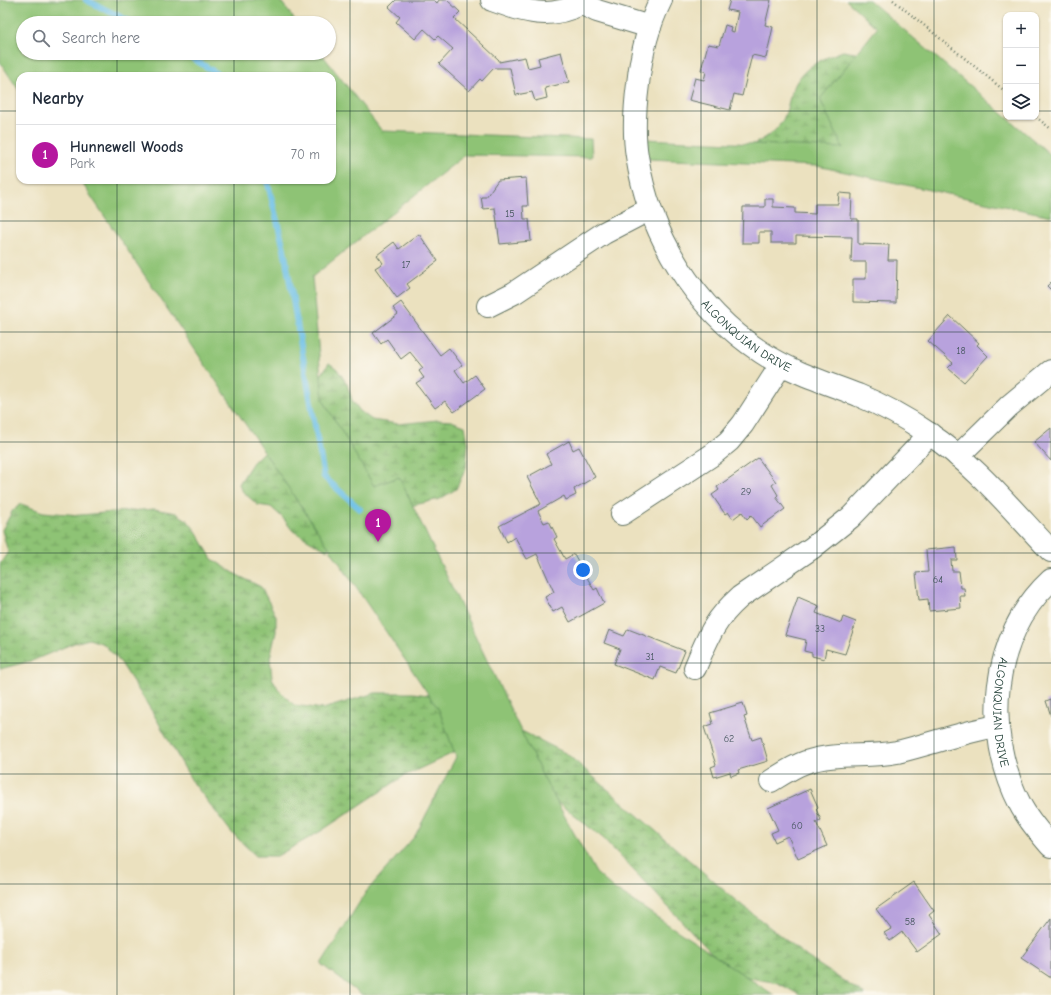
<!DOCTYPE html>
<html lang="en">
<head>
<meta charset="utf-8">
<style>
  :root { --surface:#fff; --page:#f2f2f3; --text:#1f2937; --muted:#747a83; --line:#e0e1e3; --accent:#b5179e }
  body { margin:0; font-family:"Comic Neue",sans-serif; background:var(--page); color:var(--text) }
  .controls { position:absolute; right:12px; top:12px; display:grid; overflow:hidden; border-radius:8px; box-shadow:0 1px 3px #0004 }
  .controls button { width:36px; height:36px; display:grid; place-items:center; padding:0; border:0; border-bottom:1px solid var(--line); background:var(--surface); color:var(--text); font:20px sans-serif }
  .you { position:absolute; left:583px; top:570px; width:14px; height:14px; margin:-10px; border:3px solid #fff; border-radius:50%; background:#1a73e8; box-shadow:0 0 0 6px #1a73e833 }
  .badge { display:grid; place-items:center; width:26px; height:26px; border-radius:50%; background:var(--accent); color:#fff; font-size:13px; font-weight:700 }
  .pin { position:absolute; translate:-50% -33px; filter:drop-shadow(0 1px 2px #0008) }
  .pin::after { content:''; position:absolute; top:21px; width:14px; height:12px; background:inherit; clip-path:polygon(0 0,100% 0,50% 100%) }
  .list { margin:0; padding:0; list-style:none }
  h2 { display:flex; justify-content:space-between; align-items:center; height:52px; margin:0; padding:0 16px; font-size:17px }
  h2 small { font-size:13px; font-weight:400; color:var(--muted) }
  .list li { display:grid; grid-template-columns:26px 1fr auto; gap:12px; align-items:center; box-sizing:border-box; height:60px; padding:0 16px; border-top:1px solid var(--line) }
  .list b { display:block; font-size:15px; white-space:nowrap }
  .list p { margin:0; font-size:13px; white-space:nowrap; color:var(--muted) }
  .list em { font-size:13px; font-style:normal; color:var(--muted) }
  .icon { flex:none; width:22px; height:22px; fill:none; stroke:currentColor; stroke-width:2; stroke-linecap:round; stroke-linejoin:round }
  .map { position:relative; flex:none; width:1051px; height:995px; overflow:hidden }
  .search { position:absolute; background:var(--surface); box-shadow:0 1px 3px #0004; left:16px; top:16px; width:320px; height:44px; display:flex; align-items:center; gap:10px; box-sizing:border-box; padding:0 14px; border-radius:22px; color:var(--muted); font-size:15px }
  .panel { position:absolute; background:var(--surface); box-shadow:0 1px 3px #0004; left:16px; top:72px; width:320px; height:112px; border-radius:12px }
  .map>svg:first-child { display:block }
</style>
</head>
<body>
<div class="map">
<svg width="1051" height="995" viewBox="0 0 1051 995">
  <defs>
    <pattern id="wetland-marsh" width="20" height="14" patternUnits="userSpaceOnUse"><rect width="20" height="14" fill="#8ec375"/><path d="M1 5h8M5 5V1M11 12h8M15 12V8" fill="none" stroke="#73a061"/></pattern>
  </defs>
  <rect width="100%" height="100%" fill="#fbf7ec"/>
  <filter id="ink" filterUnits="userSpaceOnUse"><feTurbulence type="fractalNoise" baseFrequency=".025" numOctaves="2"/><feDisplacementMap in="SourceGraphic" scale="8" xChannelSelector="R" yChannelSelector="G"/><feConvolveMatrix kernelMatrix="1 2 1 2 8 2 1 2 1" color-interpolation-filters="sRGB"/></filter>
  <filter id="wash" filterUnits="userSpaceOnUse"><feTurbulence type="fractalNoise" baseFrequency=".012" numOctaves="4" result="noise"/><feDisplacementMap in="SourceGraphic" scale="16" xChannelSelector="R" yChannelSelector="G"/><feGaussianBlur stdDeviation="0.9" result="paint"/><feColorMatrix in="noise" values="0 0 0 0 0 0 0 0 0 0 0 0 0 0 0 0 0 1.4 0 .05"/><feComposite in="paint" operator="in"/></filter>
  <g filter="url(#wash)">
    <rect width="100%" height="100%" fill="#ebe1bf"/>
    <!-- wetland -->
    <g fill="url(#wetland-marsh)" stroke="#568054">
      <path d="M843 51 896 60 1034 161 752 145C760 141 771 135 777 128 788 117 787 102 793 89 803 66 822 59 843 51Z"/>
      <polygon points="329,363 337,369 347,384 352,400 360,411 372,420 398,424 438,420 451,421 465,426 468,443 466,468 456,489 440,499 393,510 326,550 293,531 282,517 271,507 258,505 243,492 239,484 253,462 283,433"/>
      <polygon points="21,504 43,512 80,515 154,509 176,513 187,520 196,531 212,559 237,575 261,587 276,616 276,632 270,658 272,678 279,690 294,705 323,709 375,693 413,693 436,696 496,718 567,754 734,899 807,957 865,995 800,995 778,983 750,978 725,967 603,838 548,795 466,747 404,776 321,831 277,856 256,856 232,833 192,781 153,713 121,663 104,644 89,639 74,643 34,660 0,669 0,564 8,552 2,530 13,510"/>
    </g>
    <!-- green -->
    <g fill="#8ec375" stroke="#568054">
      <polygon points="0,0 280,0 297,23 23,23 23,53 321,53 382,131 591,139 592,157 465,155 312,277 323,400 374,486 399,477 543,777 596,873 613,888 774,995 361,995 321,964 366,892 415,836 456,757 439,710 80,180 332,180 332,76 20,76 20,92 0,62"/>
      <polygon points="846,0 869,0 1051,155 1051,216 817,166 647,159 645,139 843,148 820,99 877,28"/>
    </g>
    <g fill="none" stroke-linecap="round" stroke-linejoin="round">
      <!-- stream -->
      <g stroke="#6abfe6" stroke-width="6">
        <polyline points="86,0 133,23"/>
        <polyline points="184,53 221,76"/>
        <polyline points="267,180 284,249 324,477 360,509"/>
      </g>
    </g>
    <g id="blocks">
      <!-- building -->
      <g fill="#b8a2dd">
        <polygon points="396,0 434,0 437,3 439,0 447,0 460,12 454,18 499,60 499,62 525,57 528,68 540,65 538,58 561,52 569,82 545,88 547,98 535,101 532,92 516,95 510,68 494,68 482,81 480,79 469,91 439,64 453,49 438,36 435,39 424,29 415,39 396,22 400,17 389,7"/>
        <polygon points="730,0 771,0 765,25 773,27 766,58 752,55 742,96 734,94 730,110 689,100 695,78 704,80 706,72 701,70 708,44 719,46 725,25 731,27 730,31 734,32 738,12 727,10"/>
        <polygon points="526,178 528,206 523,206 524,219 529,219 531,241 500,244 495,208 483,209 481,197 486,197 498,180"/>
        <polygon points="839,193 852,194 851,219 858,219 858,244 889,245 888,260 897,260 896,303 853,302 853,279 866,279 866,262 851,262 852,237 796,236 796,243 771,243 771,232 759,232 759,243 742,243 743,207 765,207 765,199 773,199 773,207 795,208 795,213 815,214 815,204 838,204"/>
        <polygon points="419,234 438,261 407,284 410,288 397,298 375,268 383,263 377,255 394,242 399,249"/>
        <polygon points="1051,282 1051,290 1047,286"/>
        <polygon points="401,302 440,355 449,348 462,365 455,370 464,383 475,375 485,389 454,412 445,401 435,408 416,383 424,378 419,371 423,368 410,352 401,359 387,339 381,344 373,333 398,314 393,308"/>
        <polygon points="950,316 979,343 977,345 988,356 964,382 948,368 953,363 928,341"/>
        <polygon points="1051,428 1051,461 1034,442"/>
        <polygon points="569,441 573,450 579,447 595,477 574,489 576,495 566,500 564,496 538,511 544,523 549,521 557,537 554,539 565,559 574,554 594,590 597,588 604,603 570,622 562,607 553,612 545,597 554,592 537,554 527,559 515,537 507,542 499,526 541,504 527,477 551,464 546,454"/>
        <polygon points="758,458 776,482 772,485 778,495 776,497 785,509 760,527 751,515 747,519 742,512 733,519 728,512 725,514 712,495 719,490 717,487"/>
        <polygon points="956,547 957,560 951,560 952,571 959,571 961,588 964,588 965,596 960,596 961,608 929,611 928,599 919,600 916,573 928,572 926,550"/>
        <polygon points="798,597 819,606 816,613 841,623 843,617 856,622 845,654 826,649 824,659 812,656 812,653 804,651 806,640 785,635"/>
        <polygon points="628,629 685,651 676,673 660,667 655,680 614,664 620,649 604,643 609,630 624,636"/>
        <polygon points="1051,699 1051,716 1046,701"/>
        <polygon points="743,703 747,716 744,717 752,740 761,737 768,761 738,770 739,773 731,776 730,772 714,777 711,767 716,765 704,727 713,724 710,713"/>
        <polygon points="810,789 818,807 816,809 821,820 816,822 827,846 798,859 788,836 775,842 771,833 778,830 768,808"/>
        <polygon points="914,882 934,911 929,915 942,934 917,952 902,932 890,941 884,933 891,929 876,909"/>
        <polygon points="1051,918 1051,978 1021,958"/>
      </g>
    </g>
  </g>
  <g filter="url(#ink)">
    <use href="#blocks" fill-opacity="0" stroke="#667665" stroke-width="1"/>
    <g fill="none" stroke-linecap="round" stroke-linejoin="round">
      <defs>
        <g id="minor">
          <path d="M492 0C526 12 548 20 581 4"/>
          <polyline points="574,0 597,11 650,27"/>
          <path id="s1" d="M661 0C648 26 641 55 638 84 635 107 633 132 637 156 649 234 694 308 761 352 791 372 824 382 858 395 882 405 906 418 928 433 975 464 1012 510 1051 551"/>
          <polyline points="488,306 514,293 604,233 650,209"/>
          <polyline points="958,456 1009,406 1051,371"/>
          <polyline points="622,514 712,455 729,441 743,424 781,365"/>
          <path id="s2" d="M1051 580C990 636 983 733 1020 804 1028 820 1040 833 1051 846"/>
          <path d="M695 668C708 637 714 620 740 597L812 548 851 517 930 434"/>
          <path d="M771 781C782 774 794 766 806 762 835 752 867 758 897 752 930 744 963 732 997 726"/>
        </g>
      </defs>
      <!-- minor casing -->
      <use href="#minor" stroke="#667665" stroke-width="24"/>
      <!-- path -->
      <g stroke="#667665" stroke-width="2.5" stroke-dasharray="1 3" stroke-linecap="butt">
        <polyline points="893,0 1006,92"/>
        <polyline points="1036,117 1051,129"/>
      </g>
      <!-- minor -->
      <use href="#minor" stroke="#fff" stroke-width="22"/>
    </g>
  </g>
  <!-- grid -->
  <path fill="none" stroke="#1f3d34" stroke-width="1" stroke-opacity="0.55" d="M117 0V23M234 0V23M350 0V995M467 0V995M584 0V995M701 0V995M817 0V995M934 0V995M117 53V76M234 53V76M0 111H20M332 111H1006M1036 111H1051M117 180V995M234 180V995M0 221H1051M0 332H1051M0 442H1051M0 553H1051M0 663H1051M0 774H1051M0 884H1051"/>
  <g text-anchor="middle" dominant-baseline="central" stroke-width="3.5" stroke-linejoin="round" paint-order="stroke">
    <!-- number labels -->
    <g font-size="10" fill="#45565e">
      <text x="510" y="214">15</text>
      <text x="406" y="265">17</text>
      <text x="961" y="351">18</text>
      <text x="746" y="492">29</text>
      <text x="938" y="580">64</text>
      <text x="820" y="629">33</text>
      <text x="650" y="657">31</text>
      <text x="729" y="739">62</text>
      <text x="797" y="826">60</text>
      <text x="910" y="922">58</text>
    </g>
    <!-- street labels -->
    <g font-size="12" fill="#1f3d34" stroke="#fbf7ec">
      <text stroke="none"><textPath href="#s1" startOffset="377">ALGONQUIAN DRIVE</textPath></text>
      <text stroke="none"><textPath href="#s2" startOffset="147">ALGONQUIAN DRIVE</textPath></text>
    </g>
  </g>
</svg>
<div class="controls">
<button>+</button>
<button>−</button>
<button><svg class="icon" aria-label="layers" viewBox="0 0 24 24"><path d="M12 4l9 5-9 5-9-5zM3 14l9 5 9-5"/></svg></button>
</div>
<div class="you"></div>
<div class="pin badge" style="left:378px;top:542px">1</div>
<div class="search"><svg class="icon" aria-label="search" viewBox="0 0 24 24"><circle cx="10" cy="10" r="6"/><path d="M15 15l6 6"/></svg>Search here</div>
<section class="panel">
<h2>Nearby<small></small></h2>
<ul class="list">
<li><span class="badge">1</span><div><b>Hunnewell Woods</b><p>Park</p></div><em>70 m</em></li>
</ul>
</section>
</div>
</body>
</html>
